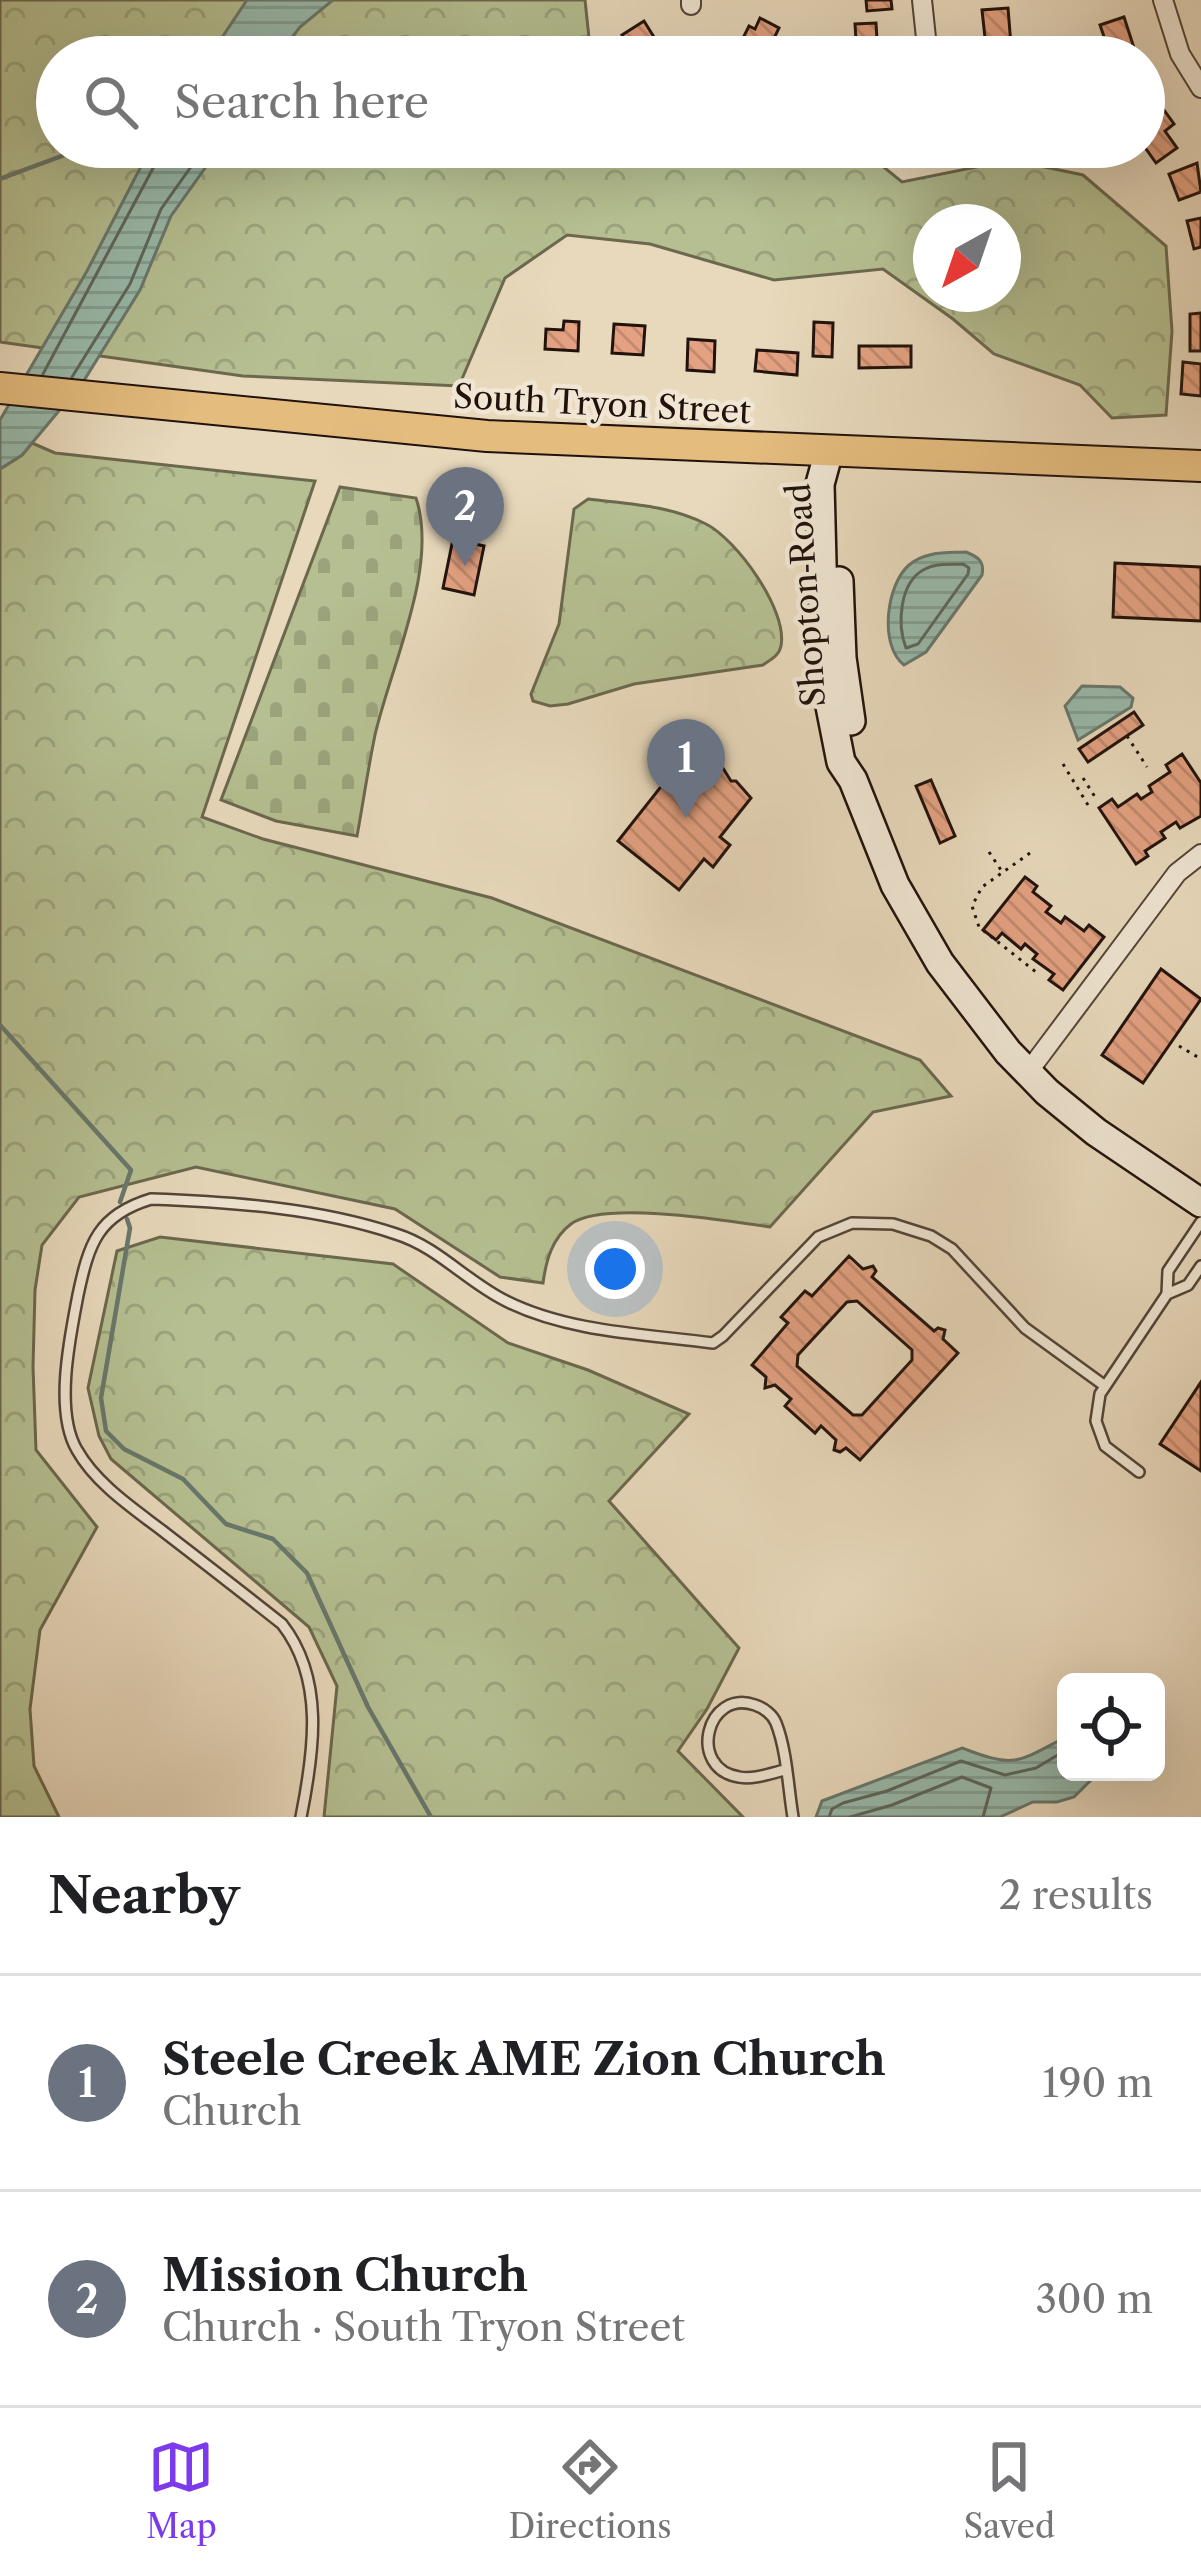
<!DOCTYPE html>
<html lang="en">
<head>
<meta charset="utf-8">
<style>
  :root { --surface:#fff; --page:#f2f2f2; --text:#202124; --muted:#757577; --line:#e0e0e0; --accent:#7c3aed }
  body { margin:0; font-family:"Libre Caslon Text",serif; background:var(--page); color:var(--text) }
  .controls { position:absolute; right:36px; bottom:36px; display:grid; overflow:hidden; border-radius:18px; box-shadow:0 12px 48px #0002 }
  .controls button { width:108px; height:108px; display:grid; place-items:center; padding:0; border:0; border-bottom:3px solid var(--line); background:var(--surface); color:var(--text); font:60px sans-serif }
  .compass { position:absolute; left:913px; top:204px; width:108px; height:108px; border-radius:50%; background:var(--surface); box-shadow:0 12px 48px #0002; rotate:220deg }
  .you { position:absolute; left:615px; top:1269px; width:42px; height:42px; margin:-30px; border:9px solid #fff; border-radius:50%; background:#1a73e8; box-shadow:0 0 0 18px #1a73e833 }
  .badge { display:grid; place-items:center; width:78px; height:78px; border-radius:50%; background:var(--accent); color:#fff; font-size:39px; font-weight:700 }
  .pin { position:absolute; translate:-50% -99px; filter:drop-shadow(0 3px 6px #0008) }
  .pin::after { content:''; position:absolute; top:63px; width:42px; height:36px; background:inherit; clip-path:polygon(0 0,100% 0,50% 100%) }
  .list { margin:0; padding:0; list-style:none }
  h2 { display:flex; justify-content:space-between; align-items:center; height:156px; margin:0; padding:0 48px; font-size:51px }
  h2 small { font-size:39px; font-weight:400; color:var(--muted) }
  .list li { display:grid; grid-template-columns:78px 1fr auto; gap:36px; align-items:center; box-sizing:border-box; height:216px; padding:0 48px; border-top:3px solid var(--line) }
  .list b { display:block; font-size:45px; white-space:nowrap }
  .list p { margin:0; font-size:39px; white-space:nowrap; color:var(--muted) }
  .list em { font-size:39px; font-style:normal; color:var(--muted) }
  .icon { flex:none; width:66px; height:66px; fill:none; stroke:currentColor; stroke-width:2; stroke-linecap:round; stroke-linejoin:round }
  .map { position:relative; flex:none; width:1201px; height:1817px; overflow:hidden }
  .search { position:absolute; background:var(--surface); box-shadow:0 12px 48px #0002; left:36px; right:36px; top:36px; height:132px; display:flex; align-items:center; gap:30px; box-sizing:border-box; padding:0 42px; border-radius:66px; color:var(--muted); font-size:45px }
  .sheet { height:588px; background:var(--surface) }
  nav { display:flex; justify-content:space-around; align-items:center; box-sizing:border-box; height:168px; border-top:3px solid var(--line); background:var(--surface); font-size:33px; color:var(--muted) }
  nav a { display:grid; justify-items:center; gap:6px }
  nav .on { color:var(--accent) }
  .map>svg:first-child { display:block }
</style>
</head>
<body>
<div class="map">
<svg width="1201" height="1817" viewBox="0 0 1201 1817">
  <defs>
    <pattern id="forest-crowns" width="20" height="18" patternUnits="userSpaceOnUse" patternTransform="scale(3)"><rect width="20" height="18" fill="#b5bf91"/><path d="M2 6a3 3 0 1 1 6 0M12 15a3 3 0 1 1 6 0" fill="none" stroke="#9ba37c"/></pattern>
    <pattern id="cemetery-stones" width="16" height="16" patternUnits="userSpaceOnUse" patternTransform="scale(3)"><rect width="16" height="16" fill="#b5bf91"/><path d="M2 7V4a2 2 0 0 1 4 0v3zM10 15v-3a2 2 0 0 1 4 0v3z" fill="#9ba37c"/></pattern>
    <pattern id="water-rules" width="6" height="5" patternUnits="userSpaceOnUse" patternTransform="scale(3)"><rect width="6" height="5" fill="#98baac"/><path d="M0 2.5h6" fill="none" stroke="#839f93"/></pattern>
    <pattern id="building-back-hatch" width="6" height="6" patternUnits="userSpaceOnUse" patternTransform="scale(3)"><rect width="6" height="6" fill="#e4a282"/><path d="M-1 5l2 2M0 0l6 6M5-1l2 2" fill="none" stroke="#c38a6f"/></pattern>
  </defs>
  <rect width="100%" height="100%" fill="#e8d9bc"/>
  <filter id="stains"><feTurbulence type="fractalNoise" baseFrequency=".00167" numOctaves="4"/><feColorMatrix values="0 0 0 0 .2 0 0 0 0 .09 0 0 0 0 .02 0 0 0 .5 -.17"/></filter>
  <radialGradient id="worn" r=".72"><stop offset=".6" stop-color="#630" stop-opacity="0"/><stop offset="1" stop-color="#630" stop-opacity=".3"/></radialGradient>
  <!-- forest -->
  <g fill="url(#forest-crowns)" stroke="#6b684e" stroke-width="3" fill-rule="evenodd">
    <path d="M0 0H585L591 57H57V147H677L684 151 775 154 776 147H859L902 182 1011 160 1083 175 1166 246 1172 331 1166 415 1112 418 1080 385 994 354 953 319 883 269 774 280 650 244 567 235 505 278 459 386 243 376 0 342ZM931 222H1003V294H931Z"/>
    <path d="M32 443 55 453 315 481 202 817 263 839 492 898 920 1060 951 1096 873 1112 770 1227C729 1221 603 1200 571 1224 552 1238 546 1261 543 1283L500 1277 395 1209 196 1167 79 1197 42 1245 35 1290 33 1367 36 1450 97 1527 40 1630 30 1709 34 1766 59 1817H0V469L22 455Z"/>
    <path d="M588 499C628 504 669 505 706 524 736 539 788 610 781 646 779 656 770 660 763 665L634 684 568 704 550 706 533 701 531 694 559 624 574 509Z"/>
    <polygon points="160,1237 393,1264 508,1343 588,1370 689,1414 609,1501 739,1648 707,1709 678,1751 743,1817 324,1817 337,1686 309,1627 111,1459 99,1436 88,1388 117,1251"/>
  </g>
  <!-- cemetery -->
  <path fill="url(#cemetery-stones)" stroke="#6b684e" stroke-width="3" d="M340 487 416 498C439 567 391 665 375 735 368 769 363 803 357 836L276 821 221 800Z"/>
  <!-- water -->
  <g fill="url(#water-rules)" stroke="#68776c" stroke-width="3">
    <polygon points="247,0 333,0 300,27 277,57 209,57"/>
    <polygon points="151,147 220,147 171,216 140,290 83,382 22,455 0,469 0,420 87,271"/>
    <path d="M966 552C978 557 985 561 982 575L926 652 904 665C879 646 886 585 909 565 925 551 946 553 966 552Z"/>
    <polygon points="1082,686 1120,687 1133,698 1131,707 1078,740 1065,706"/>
    <path d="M1066 1737V1772H1099L1074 1797 1057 1802H1033L1000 1817H816L822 1801 962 1748C1017 1769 1017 1762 1066 1737Z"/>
  </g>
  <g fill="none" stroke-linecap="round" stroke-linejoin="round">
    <!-- shore -->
    <g stroke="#5c665c" stroke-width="3">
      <polyline points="43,374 159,157 160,147"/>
      <polyline points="72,377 130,284 161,209 205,147"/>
      <path d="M963 564 969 568 968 574 918 644 906 648C897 625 899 582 925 569 936 563 950 565 963 564Z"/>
      <polyline points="829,1817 832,1809 843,1803 887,1791 961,1761 1005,1775 1036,1768 1066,1750"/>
      <polyline points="850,1817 892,1805 962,1777 991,1788 983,1817"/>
    </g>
    <!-- stream -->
    <g stroke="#68776c" stroke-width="4.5">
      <polyline points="0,179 86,147"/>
      <polyline points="0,1025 131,1170 120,1202"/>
      <polyline points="127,1219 130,1228 101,1398 106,1431 124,1449 183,1479 226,1524 273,1539 307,1573 368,1707 431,1817"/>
    </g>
  </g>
  <!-- building -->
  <g fill="url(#building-back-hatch)" stroke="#21120c" stroke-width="3" fill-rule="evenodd">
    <polygon points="866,0 891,0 892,9 867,11"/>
    <polygon points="1008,8 1011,45 986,47 982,10"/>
    <polygon points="1124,17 1135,51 1111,57 1100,25"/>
    <polygon points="760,18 779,28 767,53 742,40 749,26 755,29"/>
    <polygon points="644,21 662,50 651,57 636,57 622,35"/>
    <polygon points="876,23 878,57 857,57 855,24"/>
    <polygon points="1164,110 1174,124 1165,131 1177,148 1156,163 1144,146 1144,125"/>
    <polygon points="959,147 996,147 968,163"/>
    <polygon points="1197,163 1201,192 1179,200 1169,174"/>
    <polygon points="1201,218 1201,247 1194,249 1187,221"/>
    <polygon points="1201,313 1201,351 1190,351 1190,314"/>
    <polygon points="564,321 579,322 578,351 545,349 546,329 563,330"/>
    <polygon points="814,322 833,323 832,357 813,356"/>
    <polygon points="614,324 645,326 643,355 612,353"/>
    <polygon points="688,339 715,341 714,372 687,370"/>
    <polygon points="859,346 911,346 911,367 859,368"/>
    <polygon points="757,350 798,353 797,375 755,371"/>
    <polygon points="1183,362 1201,364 1201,396 1181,394"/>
    <polygon points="453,539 484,546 474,595 443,588"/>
    <polygon points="1115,563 1201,567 1201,621 1113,617"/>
    <polygon points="1134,712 1143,725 1088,762 1079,749"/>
    <polygon points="690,750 704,761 721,765 731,781 736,781 751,798 720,837 730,845 713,867 704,859 679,890 618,841"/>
    <polygon points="1182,754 1201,783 1201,816 1180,828 1176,822 1161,832 1165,838 1145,851 1148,856 1136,864 1099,808 1112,799 1118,807 1137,794 1141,799 1152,792 1149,786 1170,772 1166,765"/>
    <polygon points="931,780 955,836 940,843 916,786"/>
    <polygon points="1025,877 1037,886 1033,892 1051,906 1046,912 1061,923 1065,917 1084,931 1089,925 1104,937 1063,990 1049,980 1054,974 1033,959 1037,954 1025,944 1021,949 1002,933 996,940 983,930"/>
    <polygon points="1161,969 1201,999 1143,1083 1102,1055"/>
    <path d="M849 1256 863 1269 873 1266 876 1271 872 1277 934 1331 938 1328 945 1330 943 1339 958 1353 860 1460 846 1448 840 1452 834 1450 836 1440 821 1426 815 1433 785 1406 791 1399 775 1385 765 1388 766 1377 752 1365 788 1323 781 1317 805 1291 812 1296ZM857 1301 912 1350V1360L862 1415H853L797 1366 798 1355 847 1302Z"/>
    <polygon points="1201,1382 1201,1471 1160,1444"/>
  </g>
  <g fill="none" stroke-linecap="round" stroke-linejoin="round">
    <defs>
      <g id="lane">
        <polyline points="1167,1294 1168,1271 1201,1222"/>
        <polyline points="1139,1472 1105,1446 1096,1421 1100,1394 1167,1294 1188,1285 1201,1266"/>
        <path d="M785 1770C771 1773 754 1780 739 1777 687 1769 706 1688 755 1705 764 1708 773 1715 776 1723 787 1751 788 1787 793 1817"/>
        <path d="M301 1817C314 1752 325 1679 282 1624 243 1593 204 1563 164 1532 134 1509 96 1484 77 1450 54 1411 70 1337 78 1295 89 1243 98 1215 151 1199 232 1202 319 1208 396 1234 438 1247 467 1282 506 1301 568 1332 644 1334 713 1343L723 1336 818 1237 852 1223 893 1224 931 1236 952 1249 1025 1328 1105 1386"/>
      </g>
      <g id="street">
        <polyline points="691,0 691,5"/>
        <polyline points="922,0 928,57"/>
        <polyline points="1163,0 1180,54 1201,88"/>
        <polyline points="1028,1072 1177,873 1201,854"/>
      </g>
      <g id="secondary">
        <polyline points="829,451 820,484 825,681 841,762 853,780 895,885 940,963 1008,1052 1047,1092 1096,1132 1201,1203"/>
        <polyline points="839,581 842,658 851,721"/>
      </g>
      <polyline id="primary" points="0,388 487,436 1201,466"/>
    </defs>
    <!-- lane casing -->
    <use href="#lane" stroke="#534438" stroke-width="14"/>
    <!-- street casing -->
    <use href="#street" stroke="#534438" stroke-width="22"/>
    <!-- secondary casing -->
    <use href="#secondary" stroke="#21120c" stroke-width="32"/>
    <!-- primary casing -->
    <use href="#primary" stroke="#21120c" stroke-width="34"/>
    <!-- path -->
    <g stroke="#21120c" stroke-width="3" stroke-dasharray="3 6" stroke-linecap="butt">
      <polyline points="1127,736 1147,767"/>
      <polyline points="1063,764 1088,805"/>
      <polyline points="1083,778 1097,800"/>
      <polyline points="989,852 1001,870"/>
      <polyline points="1030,853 982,887 972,906 979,927 1036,972"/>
      <polyline points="1179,1046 1201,1059"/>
    </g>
    <!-- lane -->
    <use href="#lane" stroke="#f0e6d3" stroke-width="9"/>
    <!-- street -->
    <use href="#street" stroke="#f0e6d3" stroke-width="18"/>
    <!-- secondary -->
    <use href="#secondary" stroke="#f0e6d3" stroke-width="27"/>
    <!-- primary -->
    <use href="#primary" stroke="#e4bc7e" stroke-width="30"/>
  </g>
  <g text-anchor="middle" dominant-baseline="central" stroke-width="9" stroke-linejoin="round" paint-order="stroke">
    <!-- street labels -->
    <g font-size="33" fill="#21120c" stroke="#f0e6d3">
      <text transform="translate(602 404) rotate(3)">South Tryon Street</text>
      <text transform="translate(806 595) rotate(-94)">Shopton Road</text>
    </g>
  </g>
  <rect width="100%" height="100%" filter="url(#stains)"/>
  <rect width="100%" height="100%" fill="url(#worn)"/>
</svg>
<div class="controls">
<button><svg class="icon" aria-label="locate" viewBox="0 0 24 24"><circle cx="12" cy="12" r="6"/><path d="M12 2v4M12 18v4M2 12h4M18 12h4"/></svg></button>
</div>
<svg class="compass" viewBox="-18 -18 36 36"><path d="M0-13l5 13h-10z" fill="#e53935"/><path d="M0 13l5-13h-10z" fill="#757577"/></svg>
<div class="you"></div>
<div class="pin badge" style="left:686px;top:818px;background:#6b7280">1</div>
<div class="pin badge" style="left:465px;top:566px;background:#6b7280">2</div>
<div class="search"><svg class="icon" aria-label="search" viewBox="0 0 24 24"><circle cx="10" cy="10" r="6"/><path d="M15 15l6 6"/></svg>Search here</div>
</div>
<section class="sheet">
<h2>Nearby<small>2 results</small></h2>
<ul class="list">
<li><span class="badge" style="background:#6b7280">1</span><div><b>Steele Creek AME Zion Church</b><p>Church</p></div><em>190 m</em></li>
<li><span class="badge" style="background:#6b7280">2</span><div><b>Mission Church</b><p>Church · South Tryon Street</p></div><em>300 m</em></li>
</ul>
</section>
<nav>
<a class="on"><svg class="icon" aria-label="map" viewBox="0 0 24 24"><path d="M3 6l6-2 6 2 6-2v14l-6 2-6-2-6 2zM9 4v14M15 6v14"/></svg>Map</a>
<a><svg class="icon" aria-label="directions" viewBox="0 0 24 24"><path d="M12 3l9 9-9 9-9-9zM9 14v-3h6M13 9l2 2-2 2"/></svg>Directions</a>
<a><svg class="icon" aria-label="saved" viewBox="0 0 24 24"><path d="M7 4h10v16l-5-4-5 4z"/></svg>Saved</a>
</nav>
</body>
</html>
